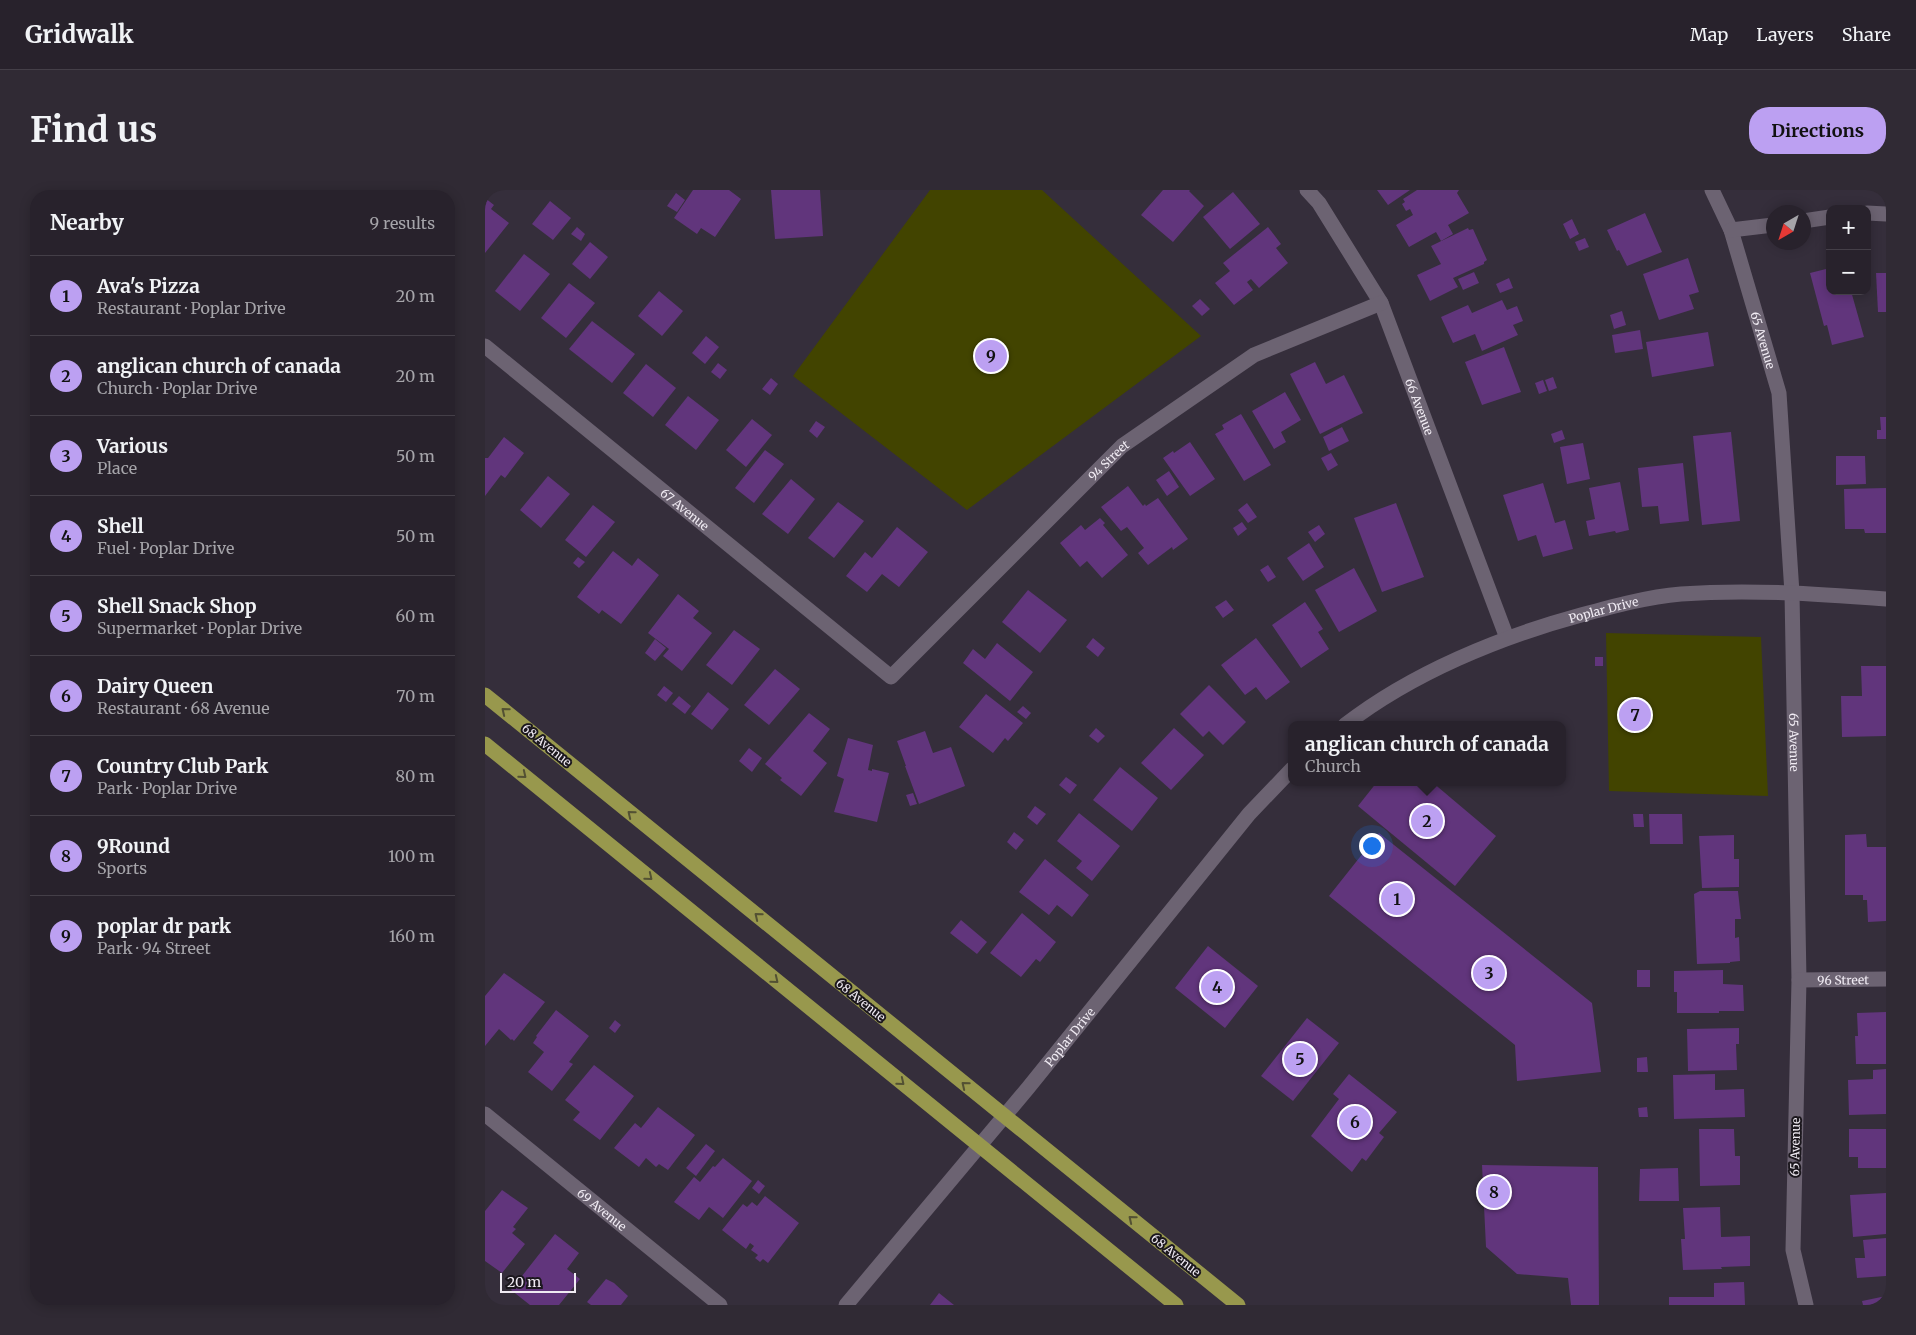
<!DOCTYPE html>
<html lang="en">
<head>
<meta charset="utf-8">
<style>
  :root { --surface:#28222c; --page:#302a34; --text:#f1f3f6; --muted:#a5a4a9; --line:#443f48; --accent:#bca0f2 }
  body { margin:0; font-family:Merriweather,serif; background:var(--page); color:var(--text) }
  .controls { position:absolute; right:15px; top:15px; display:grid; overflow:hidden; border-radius:10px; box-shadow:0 2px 12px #0003 }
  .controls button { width:45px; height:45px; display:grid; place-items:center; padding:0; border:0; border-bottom:1px solid var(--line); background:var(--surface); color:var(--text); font:25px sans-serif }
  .compass { position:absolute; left:1281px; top:15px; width:45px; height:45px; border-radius:50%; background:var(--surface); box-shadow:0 2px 12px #0003; rotate:219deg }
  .scale { position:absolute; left:15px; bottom:12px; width:76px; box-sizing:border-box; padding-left:5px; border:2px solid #f0ebf3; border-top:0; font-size:14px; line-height:18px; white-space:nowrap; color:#f0ebf3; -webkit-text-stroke:4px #1b171d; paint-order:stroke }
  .you { position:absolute; left:886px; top:655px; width:18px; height:18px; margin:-12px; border:4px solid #fff; border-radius:50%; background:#1a73e8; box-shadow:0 0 0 8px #1a73e833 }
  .badge { display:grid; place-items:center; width:32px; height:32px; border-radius:50%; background:var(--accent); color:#111; font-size:16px; font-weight:700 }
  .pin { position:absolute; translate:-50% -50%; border:2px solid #fff; box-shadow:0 1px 5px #0006 }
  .popup { position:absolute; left:803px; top:531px; width:278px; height:65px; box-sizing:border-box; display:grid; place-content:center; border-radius:10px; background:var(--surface); filter:drop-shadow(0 1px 4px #0005); font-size:16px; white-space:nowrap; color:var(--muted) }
  .popup b { font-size:19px; color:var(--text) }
  .popup::after { content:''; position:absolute; left:50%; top:100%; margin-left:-10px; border:10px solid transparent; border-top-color:var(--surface) }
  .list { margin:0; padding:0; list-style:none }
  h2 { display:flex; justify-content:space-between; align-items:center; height:65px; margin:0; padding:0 20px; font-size:21px }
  h2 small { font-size:16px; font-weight:400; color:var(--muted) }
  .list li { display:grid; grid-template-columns:32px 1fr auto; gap:15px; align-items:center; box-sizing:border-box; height:80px; padding:0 20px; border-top:1px solid var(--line) }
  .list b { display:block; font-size:19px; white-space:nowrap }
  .list p { margin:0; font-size:16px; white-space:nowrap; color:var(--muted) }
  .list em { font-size:16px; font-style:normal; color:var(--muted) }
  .map { position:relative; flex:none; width:1401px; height:1115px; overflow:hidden; border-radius:20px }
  header { display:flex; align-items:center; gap:30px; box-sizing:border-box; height:70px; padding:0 25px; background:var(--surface); border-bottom:1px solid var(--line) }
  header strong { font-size:24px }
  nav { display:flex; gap:28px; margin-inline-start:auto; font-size:18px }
  .intro { display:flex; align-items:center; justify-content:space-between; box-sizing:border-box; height:120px; padding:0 30px }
  h1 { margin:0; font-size:35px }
  .button { padding:12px 22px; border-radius:20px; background:var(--accent); color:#111; font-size:18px; font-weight:700 }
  main { display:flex; gap:30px; padding:0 30px }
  aside { flex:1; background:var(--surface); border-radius:20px; box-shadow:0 2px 12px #0003 }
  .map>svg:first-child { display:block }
</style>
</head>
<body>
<header>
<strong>Gridwalk</strong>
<nav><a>Map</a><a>Layers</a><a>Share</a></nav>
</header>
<div class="intro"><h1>Find us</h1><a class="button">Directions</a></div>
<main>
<aside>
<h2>Nearby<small>9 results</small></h2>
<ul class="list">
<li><span class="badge">1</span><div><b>Ava's Pizza</b><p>Restaurant · Poplar Drive</p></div><em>20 m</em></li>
<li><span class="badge">2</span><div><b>anglican church of canada</b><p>Church · Poplar Drive</p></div><em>20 m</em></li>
<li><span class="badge">3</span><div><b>Various</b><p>Place</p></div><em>50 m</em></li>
<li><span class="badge">4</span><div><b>Shell</b><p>Fuel · Poplar Drive</p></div><em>50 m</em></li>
<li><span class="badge">5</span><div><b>Shell Snack Shop</b><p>Supermarket · Poplar Drive</p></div><em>60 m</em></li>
<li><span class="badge">6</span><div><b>Dairy Queen</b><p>Restaurant · 68 Avenue</p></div><em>70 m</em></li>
<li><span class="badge">7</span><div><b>Country Club Park</b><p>Park · Poplar Drive</p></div><em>80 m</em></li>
<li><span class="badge">8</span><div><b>9Round</b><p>Sports</p></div><em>100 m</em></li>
<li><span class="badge">9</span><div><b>poplar dr park</b><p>Park · 94 Street</p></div><em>160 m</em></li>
</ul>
</aside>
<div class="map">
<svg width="1401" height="1115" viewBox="0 0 1401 1115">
  <rect width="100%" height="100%" fill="#352e3b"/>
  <!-- green -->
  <g fill="#424400">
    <polygon points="445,0 557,0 716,146 482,320 308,186"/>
    <polygon points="1121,443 1276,447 1283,606 1124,601"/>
  </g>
  <!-- building -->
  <g fill="#61357c">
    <polygon points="208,0 244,0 256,9 230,47 216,38 212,44 189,28"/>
    <polygon points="286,0 335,0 338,46 290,49"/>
    <polygon points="678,0 705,0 704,1 719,16 688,52 656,25"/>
    <polygon points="892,0 925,0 903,15"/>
    <polygon points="932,0 974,0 972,3 984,23 963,35 968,44 956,51 951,42 924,57 911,35 928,25 925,19 921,21 917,14 920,12 918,9"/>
    <polygon points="748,2 775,34 745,59 718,27"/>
    <polygon points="191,3 200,10 192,22 182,16"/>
    <polygon points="0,8 9,15 6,19 24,33 0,63"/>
    <polygon points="65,11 86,28 68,50 47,34"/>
    <polygon points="1160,23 1177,62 1142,76 1134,60 1132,61 1122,40"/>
    <polygon points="1087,29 1094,44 1085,49 1078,34"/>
    <polygon points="92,37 100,44 96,51 86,44"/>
    <polygon points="783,37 796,54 791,58 803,73 774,98 766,89 762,92 768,100 749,115 730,93 745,81 738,73"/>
    <polygon points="983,38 984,40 988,39 1002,70 999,72 999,74 968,88 973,97 945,111 932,85 956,74 946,56"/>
    <polygon points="1100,48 1104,57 1094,61 1090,52"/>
    <polygon points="105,52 123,67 105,89 87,74"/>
    <polygon points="39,64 65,84 35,121 10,101"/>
    <polygon points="1203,68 1214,102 1204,105 1209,119 1174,130 1158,84"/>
    <polygon points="1345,78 1345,101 1366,101 1379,147 1347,155 1342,135 1339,136 1325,83"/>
    <polygon points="989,82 994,93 978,100 973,89"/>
    <polygon points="1391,83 1401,83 1401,122 1393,122"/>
    <polygon points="1024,88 1028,98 1015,103 1011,94"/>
    <polygon points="84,93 110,113 81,148 56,128"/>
    <polygon points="174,101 198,121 177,146 153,126"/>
    <polygon points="715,109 725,119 717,126 707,116"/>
    <polygon points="1017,110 1022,120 1032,116 1038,131 1028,135 1033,145 997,161 990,144 968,153 956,127 983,115 987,123"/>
    <polygon points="1137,121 1141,135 1129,139 1125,125"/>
    <polygon points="107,131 150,164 127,193 84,159"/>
    <polygon points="1155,140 1158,159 1130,163 1127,145"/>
    <polygon points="1223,142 1229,176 1167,187 1161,152"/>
    <polygon points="221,146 234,157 220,174 207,163"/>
    <polygon points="1019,157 1036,202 997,215 980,172"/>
    <polygon points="830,172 841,194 859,185 878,223 835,244 805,184"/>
    <polygon points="233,173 242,180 235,189 226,182"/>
    <polygon points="161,174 191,198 168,227 138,203"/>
    <polygon points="1068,187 1072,198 1064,201 1060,190"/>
    <polygon points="286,188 293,194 285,205 277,199"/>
    <polygon points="1058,190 1062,201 1054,204 1050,193"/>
    <polygon points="800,202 816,230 796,242 801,252 789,259 767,221"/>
    <polygon points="203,206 234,230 211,260 180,235"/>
    <polygon points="756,224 786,275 759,291 730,244 739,239 737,235"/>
    <polygon points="1395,227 1401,227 1401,249 1392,249 1392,240 1396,240"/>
    <polygon points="267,229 287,245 261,277 241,260"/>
    <polygon points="331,231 340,237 332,248 324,241"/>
    <polygon points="857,237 864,251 844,261 838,247"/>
    <polygon points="1077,240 1080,249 1069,253 1066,244"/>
    <polygon points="1246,242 1255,331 1217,335 1208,246"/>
    <polygon points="19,247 39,263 20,288 16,285 0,306 0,268 3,268"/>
    <polygon points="705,252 730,289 705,306 678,268 688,261 689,263"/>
    <polygon points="1098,253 1105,289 1082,294 1075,257"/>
    <polygon points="280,260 299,274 269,313 250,298"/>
    <polygon points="846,263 853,275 843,281 836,268"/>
    <polygon points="1351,266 1380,266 1381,294 1351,295"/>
    <polygon points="1198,273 1204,331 1175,334 1173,316 1157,317 1153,278"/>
    <polygon points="684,281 694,297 682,306 671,290"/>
    <polygon points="63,286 85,304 56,338 35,320"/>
    <polygon points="306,289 330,309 303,344 277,324"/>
    <polygon points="1135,292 1144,340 1131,343 1130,341 1104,346 1101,331 1110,329 1104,298"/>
    <polygon points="1058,293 1070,333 1080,330 1088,359 1058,367 1051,345 1033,351 1018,305"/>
    <polygon points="643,296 658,316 660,314 661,316 673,308 703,349 688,360 687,357 663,375 653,363 659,358 642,337 636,341 616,317"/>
    <polygon points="1401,298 1401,343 1380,343 1379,339 1360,339 1359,299"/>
    <polygon points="353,312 379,331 349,368 323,348"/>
    <polygon points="762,313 772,327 763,333 753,320"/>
    <polygon points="911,313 939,387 897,402 869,328"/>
    <polygon points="108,315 130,332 101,367 80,350"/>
    <polygon points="615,328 620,333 618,335 643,365 617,388 602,371 595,377 575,353 596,335 600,340"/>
    <polygon points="757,332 762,339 753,346 748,338"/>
    <polygon points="834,335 840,344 830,352 823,342"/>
    <polygon points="412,337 443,362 414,397 397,384 382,402 361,386 380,362 387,368"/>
    <polygon points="824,353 839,377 818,391 802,368"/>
    <polygon points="128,361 147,376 153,368 174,385 136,434 117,420 114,424 92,407"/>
    <polygon points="93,367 100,372 94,378 88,373"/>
    <polygon points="783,375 791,387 783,392 775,380"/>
    <polygon points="869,378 892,421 854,442 830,400"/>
    <polygon points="543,400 582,430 555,463 517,432"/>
    <polygon points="193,404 214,421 208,428 227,443 197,481 178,466 184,459 163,443"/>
    <polygon points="741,410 749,420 738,428 730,417"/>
    <polygon points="820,412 838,439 833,442 844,459 816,478 787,435"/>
    <polygon points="249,440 275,459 247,495 221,475"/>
    <polygon points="608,448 620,458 613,467 601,457"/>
    <polygon points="771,448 805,492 781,510 771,497 760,505 736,475"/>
    <polygon points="170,449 181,458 170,471 160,463"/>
    <polygon points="512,453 548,482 525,511 478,473 488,459 500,469"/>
    <rect x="1110" y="467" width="8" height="9"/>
    <polygon points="1376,476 1401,476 1401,546 1357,547 1356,506 1377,506"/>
    <polygon points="290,479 315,499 284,535 259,515"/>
    <polygon points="724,495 761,532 738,555 724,541 718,547 695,524"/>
    <polygon points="179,496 188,503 181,512 172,505"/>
    <polygon points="223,502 244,519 227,540 206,524"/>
    <polygon points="501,504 538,533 523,551 520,548 508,563 474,537"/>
    <polygon points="194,506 206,516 200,524 187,514"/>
    <polygon points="538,516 546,523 541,529 532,522"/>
    <polygon points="324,523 345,539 328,561 342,573 316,606 295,590 297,588 280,574"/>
    <polygon points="611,538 620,546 613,553 604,546"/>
    <polygon points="689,538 719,565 686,600 656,573"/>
    <polygon points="440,541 448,563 466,557 480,596 434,614 420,576 421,576 412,551"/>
    <polygon points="363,548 388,555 383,580 387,581 387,579 404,583 392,632 349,622 359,589 352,586"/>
    <polygon points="264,558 277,568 267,582 254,571"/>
    <polygon points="635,577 673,608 647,641 608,610"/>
    <polygon points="581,587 592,595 585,604 574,595"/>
    <polygon points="892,592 947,592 1011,646 970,696 873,616"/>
    <polygon points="428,603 432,614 425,616 421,605"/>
    <polygon points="550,616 561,624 552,635 542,627"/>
    <polygon points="594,623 635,656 607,691 591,678 597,671 572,651"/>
    <polygon points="1148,624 1158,624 1159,637 1149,637"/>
    <polygon points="1164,624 1197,624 1198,654 1165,654"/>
    <polygon points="529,642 539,650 531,660 522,652"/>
    <polygon points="894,643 1107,813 1116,882 1032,891 1030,855 844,706"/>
    <polygon points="1381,644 1382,657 1401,657 1401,731 1383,732 1382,710 1378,710 1378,705 1360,705 1360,645"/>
    <polygon points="1249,645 1249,669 1254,669 1254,697 1217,698 1214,646"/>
    <polygon points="560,669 604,705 587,727 572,715 564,725 534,702"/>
    <polygon points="1215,701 1253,701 1256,729 1250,729 1250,748 1254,747 1255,771 1245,772 1245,773 1212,774 1209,704"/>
    <polygon points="537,723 571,752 555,772 551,769 536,787 505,763"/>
    <polygon points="476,730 502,752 492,764 465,743"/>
    <polygon points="723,756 773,796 740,838 690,798"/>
    <rect x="1152" y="780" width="13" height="17"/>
    <polygon points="1238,780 1238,794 1258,795 1259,821 1234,821 1234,823 1192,823 1192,802 1189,802 1189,781"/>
    <polygon points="19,783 60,812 29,851 27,849 26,850 14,839 0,856 0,806"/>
    <polygon points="71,820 104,846 84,872 88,874 67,901 43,882 59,862 48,853 52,847 51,846"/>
    <polygon points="1401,822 1401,874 1371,874 1370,846 1373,846 1372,823"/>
    <polygon points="822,828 854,853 808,911 776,886"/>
    <polygon points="130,830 136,835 130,843 124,838"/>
    <polygon points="1254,838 1254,854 1251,854 1252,880 1203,881 1202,839"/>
    <polygon points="1162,867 1163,882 1152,882 1152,868"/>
    <polygon points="109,875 149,906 115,950 88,930 95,922 80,910"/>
    <polygon points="1401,879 1401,924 1364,925 1363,890 1388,889 1388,880"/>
    <polygon points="864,884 912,922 894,943 899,947 881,971 877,968 867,982 826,946 854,909 848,904"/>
    <polygon points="1230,884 1230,900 1259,899 1260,927 1189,929 1188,885"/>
    <polygon points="173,917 210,945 183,980 174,974 171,977 161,968 154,977 129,958 150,933 156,938"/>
    <polygon points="1162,917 1163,927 1154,927 1153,918"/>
    <polygon points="1214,939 1249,939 1250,966 1255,966 1255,995 1215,996"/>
    <polygon points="1364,939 1401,939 1401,978 1373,978 1373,967 1364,967"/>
    <polygon points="221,954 230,961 211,986 201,978"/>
    <polygon points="238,968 267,991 238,1028 224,1017 214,1030 189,1012 209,987 215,992 228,976 230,977"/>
    <polygon points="997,975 1113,977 1114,1115 1086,1115 1083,1088 1032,1084 1001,1057"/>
    <polygon points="1193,978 1194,1011 1154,1011 1155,979"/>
    <polygon points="273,990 280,996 274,1004 267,998"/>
    <polygon points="17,1000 43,1018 28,1037 31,1039 27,1043 40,1054 17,1083 0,1071 0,1021"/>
    <polygon points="1401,1003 1401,1044 1368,1047 1365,1005"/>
    <polygon points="280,1006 314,1033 283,1073 278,1069 275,1072 270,1068 273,1065 266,1060 269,1056 265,1053 261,1059 237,1040 258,1014 262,1017 267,1012 272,1016"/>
    <polygon points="1235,1017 1236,1047 1265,1046 1265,1076 1236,1077 1237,1079 1198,1080 1196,1049 1200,1049 1198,1018"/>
    <polygon points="70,1044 94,1063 82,1079 95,1089 74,1115 45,1115 26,1100"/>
    <polygon points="1401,1048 1401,1086 1372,1088 1370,1068 1380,1068 1378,1050"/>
    <polygon points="121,1089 129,1093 143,1106 136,1115 106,1115 102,1112"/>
    <polygon points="1259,1092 1260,1115 1184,1115 1184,1107 1229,1107 1229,1093"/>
    <polygon points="454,1103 469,1115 445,1115"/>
    <polygon points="1401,1106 1401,1115 1378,1115 1377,1111"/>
  </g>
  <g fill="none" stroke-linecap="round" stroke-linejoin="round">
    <!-- minor -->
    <g stroke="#6c6372" stroke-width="15">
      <path id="s1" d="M822 0 834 13 896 113 1022 448"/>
      <path id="s2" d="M1227 0 1246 40 1294 203 1307 403 1314 790 1308 1060 1321 1115"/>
      <polyline points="1382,23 1401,24"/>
      <polyline points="1318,31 1345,27"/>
      <polyline points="1246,40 1288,35"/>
      <path id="s3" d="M0 156 406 487 637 256 769 165 896 113"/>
      <path id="s4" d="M860 535C927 483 1015 447 1096 425 1129 416 1162 407 1196 404 1265 399 1333 404 1401 409"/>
      <path id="s5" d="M1314 790 1401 789"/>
      <path id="s6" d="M0 924 235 1115"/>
      <path id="s7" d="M361 1115 543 898 764 624 807 579"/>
    </g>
    <!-- major -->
    <g stroke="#98984d" stroke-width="15">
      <polyline points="0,505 753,1115"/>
      <polyline points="0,554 691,1115"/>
    </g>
  </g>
  <!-- one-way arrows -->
  <defs><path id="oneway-chevron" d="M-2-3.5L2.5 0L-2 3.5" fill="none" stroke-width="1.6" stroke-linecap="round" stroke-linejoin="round" transform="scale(1.25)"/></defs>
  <g stroke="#535133">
    <use href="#oneway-chevron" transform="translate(20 521) rotate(-141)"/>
    <use href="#oneway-chevron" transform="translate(38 585) rotate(39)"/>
    <use href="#oneway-chevron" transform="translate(146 624) rotate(-141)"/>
    <use href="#oneway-chevron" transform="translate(164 687) rotate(39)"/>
    <use href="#oneway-chevron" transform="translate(273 726) rotate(-141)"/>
    <use href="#oneway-chevron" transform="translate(290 790) rotate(39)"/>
    <use href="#oneway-chevron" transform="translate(416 892) rotate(39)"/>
    <use href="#oneway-chevron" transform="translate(480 895) rotate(-141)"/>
    <use href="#oneway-chevron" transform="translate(647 1029) rotate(-141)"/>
  </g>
  <g text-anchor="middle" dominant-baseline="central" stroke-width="4" stroke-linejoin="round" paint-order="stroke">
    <!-- street labels -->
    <g font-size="12" fill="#f0ebf3" stroke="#1b171d">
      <text stroke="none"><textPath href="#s2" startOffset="159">65 Avenue</textPath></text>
      <text stroke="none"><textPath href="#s1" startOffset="246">66 Avenue</textPath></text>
      <text stroke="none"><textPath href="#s3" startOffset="831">94 Street</textPath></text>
      <text stroke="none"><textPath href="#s3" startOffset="258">67 Avenue</textPath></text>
      <text stroke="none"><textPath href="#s4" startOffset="285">Poplar Drive</textPath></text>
      <text stroke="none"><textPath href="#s2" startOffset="564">65 Avenue</textPath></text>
      <text transform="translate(62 555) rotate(39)">68 Avenue</text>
      <text stroke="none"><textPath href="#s5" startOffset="44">96 Street</textPath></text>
      <text transform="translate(376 810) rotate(39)">68 Avenue</text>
      <text stroke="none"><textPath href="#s7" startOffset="349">Poplar Drive</textPath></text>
      <text transform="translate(1310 957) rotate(-89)">65 Avenue</text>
      <text stroke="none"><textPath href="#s6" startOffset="151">69 Avenue</textPath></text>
      <text transform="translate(691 1065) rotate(39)">68 Avenue</text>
    </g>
  </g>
</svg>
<div class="controls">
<button>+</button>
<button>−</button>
</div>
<svg class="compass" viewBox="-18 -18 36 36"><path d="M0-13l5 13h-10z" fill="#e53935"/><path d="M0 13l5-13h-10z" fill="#a5a4a9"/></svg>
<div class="scale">20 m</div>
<div class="you"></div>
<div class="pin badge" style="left:912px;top:709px">1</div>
<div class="pin badge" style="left:942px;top:631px">2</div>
<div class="popup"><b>anglican church of canada</b>Church</div>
<div class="pin badge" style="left:1004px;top:783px">3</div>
<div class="pin badge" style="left:732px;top:797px">4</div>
<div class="pin badge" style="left:815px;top:869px">5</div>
<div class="pin badge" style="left:870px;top:932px">6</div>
<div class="pin badge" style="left:1150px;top:525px">7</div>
<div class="pin badge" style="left:1009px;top:1002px">8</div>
<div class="pin badge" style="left:506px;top:166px">9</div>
</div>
</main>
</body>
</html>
